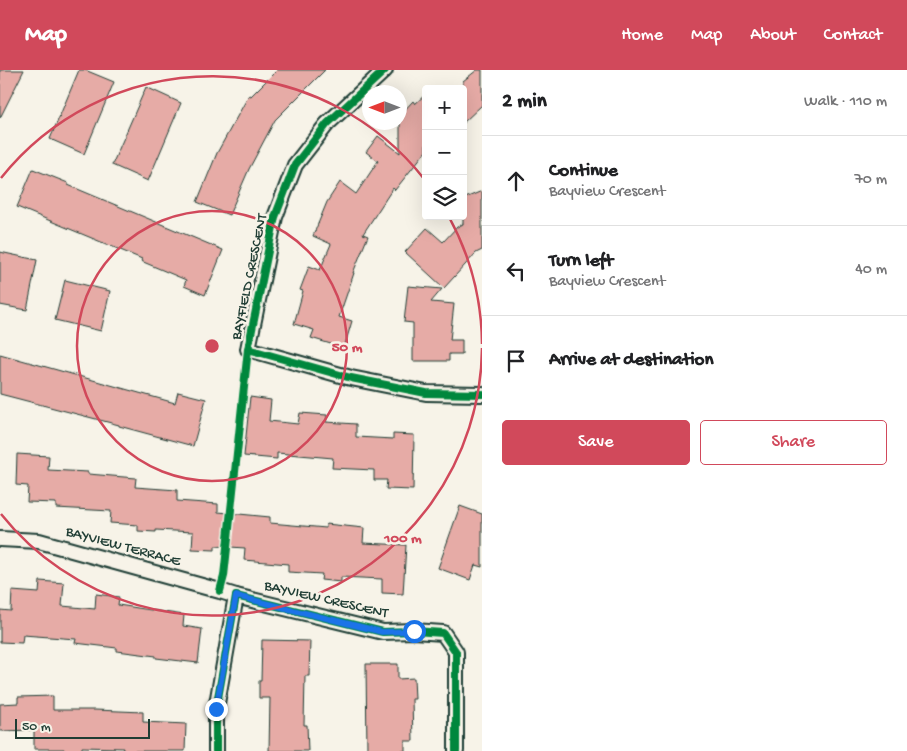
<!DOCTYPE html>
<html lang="en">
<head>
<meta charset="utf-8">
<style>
  :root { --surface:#fff; --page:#f2f2f2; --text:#202124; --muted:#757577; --line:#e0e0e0; --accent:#d1495b }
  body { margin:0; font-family:"Gochi Hand",sans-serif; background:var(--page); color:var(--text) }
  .controls { position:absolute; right:15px; top:15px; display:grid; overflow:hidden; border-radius:5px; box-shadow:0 5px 20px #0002 }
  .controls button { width:45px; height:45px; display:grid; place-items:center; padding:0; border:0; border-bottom:1px solid var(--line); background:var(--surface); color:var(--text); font:25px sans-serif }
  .compass { position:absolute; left:362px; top:15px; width:45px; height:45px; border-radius:50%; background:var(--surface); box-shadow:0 5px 20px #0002; rotate:270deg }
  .scale { position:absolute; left:15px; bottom:12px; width:135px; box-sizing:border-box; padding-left:5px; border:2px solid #1f3d34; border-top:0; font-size:14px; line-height:18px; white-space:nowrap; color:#1f3d34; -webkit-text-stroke:4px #f7f3e8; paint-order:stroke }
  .stop { position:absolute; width:15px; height:15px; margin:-11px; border:4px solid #1a73e8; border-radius:50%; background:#fff }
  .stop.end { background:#1a73e8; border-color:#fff; box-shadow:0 1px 5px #0008 }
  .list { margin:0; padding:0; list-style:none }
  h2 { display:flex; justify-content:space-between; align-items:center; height:65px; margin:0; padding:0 20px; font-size:21px }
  h2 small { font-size:16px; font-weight:400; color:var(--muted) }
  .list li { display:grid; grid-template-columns:32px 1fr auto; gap:15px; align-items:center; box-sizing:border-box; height:90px; padding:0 20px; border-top:1px solid var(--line) }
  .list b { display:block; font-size:19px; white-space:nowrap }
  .list p { margin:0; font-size:16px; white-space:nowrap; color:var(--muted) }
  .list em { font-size:16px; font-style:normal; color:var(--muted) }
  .actions { display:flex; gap:10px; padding:15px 20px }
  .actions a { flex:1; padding:11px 0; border:1px solid var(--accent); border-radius:5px; text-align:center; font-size:18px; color:var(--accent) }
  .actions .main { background:var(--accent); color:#fff }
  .icon { flex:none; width:28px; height:28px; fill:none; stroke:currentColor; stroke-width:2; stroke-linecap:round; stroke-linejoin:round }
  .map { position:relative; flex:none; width:482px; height:681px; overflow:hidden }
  header { display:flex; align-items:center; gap:30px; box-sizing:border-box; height:70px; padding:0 25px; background:var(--accent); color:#fff }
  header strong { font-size:24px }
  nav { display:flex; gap:28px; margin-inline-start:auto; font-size:18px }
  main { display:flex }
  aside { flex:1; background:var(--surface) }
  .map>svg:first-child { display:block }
</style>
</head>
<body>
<header>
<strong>Map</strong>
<nav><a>Home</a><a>Map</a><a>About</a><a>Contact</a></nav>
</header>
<main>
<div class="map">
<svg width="482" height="681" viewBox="0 0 482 681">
  <rect width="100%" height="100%" fill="#f7f3e8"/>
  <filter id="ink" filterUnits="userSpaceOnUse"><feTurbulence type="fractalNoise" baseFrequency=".02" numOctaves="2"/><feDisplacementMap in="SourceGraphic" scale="10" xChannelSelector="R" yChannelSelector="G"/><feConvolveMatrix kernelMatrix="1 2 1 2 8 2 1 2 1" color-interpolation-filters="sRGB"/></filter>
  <g filter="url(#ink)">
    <!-- building -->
    <g fill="#e6aba6" stroke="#1f3d34">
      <polygon points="0,0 24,0 0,48"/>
      <polygon points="79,0 85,0 114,12 84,84 50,69"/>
      <polygon points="277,0 325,0 275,50 249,99 229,145 197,132 217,83 249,25 251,26"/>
      <polygon points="477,0 482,0 482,35 463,53 463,11"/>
      <polygon points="146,17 181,33 148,111 112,95"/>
      <polygon points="426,24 426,81 395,120 393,118 363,164 368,166 353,203 354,203 339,247 352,251 344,278 311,268 314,260 294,254 303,221 300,220 309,196 320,200 331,174 313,166 327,132 340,112 356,124 378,91 366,82 378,66 400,83 400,45 413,31 415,34"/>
      <polygon points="33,99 68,113 68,115 223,180 205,225 184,216 186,210 141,191 142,189 17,137"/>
      <polygon points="482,121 482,180 476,183 444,218 405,182 427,158 443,172 457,157 463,154 463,129"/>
      <polygon points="0,182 37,190 27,240 0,235"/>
      <polygon points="65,210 110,221 101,261 55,250"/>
      <polygon points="408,216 442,219 431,232 454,234 450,270 462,270 462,284 449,284 449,291 413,291 413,253 404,252"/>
      <polygon points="0,284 175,333 178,322 206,329 193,376 119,356 119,355 0,324"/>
      <polygon points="250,327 271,330 269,351 298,354 300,343 327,345 326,352 356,354 356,367 393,369 393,364 414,365 413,420 386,419 387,410 374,410 374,400 332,398 333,388 277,383 277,389 244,386"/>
      <polygon points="17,384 49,386 48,400 88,402 88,404 136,408 135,417 177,420 177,431 218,434 218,442 270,447 270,453 326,458 326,454 364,458 363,473 406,475 403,524 382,523 382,509 341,507 341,512 321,510 322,504 288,502 288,494 244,490 245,478 215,476 215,480 192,479 193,462 156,460 156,462 138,461 138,455 110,453 111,441 56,438 56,433 27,432 28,416 16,415"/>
      <polygon points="460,436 482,444 482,497 475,495 470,510 438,498"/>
      <polygon points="40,511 64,513 62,536 95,539 96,524 119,527 118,535 184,545 183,556 202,559 198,593 156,588 156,586 117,581 117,578 75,573 76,569 23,565 22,573 0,572 0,540 11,541 12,521 39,523"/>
      <polygon points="262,570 310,571 309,606 305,606 304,655 307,655 308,681 269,681 270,628 259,628 259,611 261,611"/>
      <polygon points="366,594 398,594 398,609 414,608 415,629 412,629 413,671 405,671 405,681 367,681"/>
      <polygon points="53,626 53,640 95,640 143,642 143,652 186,654 185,681 122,681 123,678 82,677 82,681 64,681 64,679 34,679 34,660 0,661 0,634 18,633 18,627"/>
    </g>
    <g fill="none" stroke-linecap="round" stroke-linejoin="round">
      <defs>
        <g id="minor">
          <polyline points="385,0 327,54 295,95 275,147 248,279 351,308 426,323 482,324"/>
          <polyline points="0,469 39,471 220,521 236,526"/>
          <polyline points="216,681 216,639 236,526 383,562 414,561 443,563 456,582 456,681"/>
        </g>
      </defs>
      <!-- minor casing -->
      <use href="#minor" stroke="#1f3d34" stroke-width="18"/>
      <!-- minor -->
      <use href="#minor" stroke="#f7f3e8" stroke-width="14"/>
      <defs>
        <g id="cycleway">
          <polyline points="385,0 327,54 295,95 275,147 248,279 351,308 426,323 482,324"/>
          <polyline points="220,521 224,506 248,279"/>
          <polyline points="216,681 216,639 236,526 383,562 414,561 443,563 456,582 456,681"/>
        </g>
      </defs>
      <!-- cycleway casing -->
      <use href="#cycleway" stroke="#f7f3e8" stroke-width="11"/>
      <!-- cycleway -->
      <use href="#cycleway" stroke="#00873e" stroke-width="8"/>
    </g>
  </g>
  <g fill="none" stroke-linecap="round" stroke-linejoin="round" filter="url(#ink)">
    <!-- route -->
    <polyline stroke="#1a73e8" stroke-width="6" points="216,639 236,526 382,562 414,561"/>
  </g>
  <!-- distance rings -->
  <g fill="none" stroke="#d1495b" stroke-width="2.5">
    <circle cx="212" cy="276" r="135"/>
    <path d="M482 278A270 270 0 0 1 1 444M1 108A270 270 0 0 1 425 110M449 147A270 270 0 0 1 482 274"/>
  </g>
  <g text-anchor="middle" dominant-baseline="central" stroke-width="5" stroke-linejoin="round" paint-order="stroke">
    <!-- street labels -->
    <g font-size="15" fill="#1f3d34" stroke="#f7f3e8">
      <text transform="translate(250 207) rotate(-78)">BAYFIELD CRESCENT</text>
      <text transform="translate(123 477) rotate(15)">BAYVIEW TERRACE</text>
      <text transform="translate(326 530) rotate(13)">BAYVIEW CRESCENT</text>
    </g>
  </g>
  <circle cx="212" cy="276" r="8" fill="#d1495b" stroke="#f7f3e8" stroke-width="2.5"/>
  <g font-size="15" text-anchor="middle" font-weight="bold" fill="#d1495b" stroke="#f7f3e8" stroke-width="5" stroke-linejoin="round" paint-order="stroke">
    <text x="347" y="281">50 m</text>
    <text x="403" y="472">100 m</text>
  </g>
</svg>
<div class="controls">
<button>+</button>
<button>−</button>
<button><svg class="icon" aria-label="layers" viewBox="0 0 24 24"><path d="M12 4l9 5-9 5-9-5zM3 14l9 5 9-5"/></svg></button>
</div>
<svg class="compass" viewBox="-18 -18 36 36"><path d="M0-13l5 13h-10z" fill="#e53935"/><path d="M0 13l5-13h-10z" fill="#757577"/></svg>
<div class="scale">50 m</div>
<div class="stop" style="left:414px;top:561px"></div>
<div class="stop end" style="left:216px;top:639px"></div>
</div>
<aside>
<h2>2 min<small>Walk · 110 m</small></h2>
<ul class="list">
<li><svg class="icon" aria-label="ahead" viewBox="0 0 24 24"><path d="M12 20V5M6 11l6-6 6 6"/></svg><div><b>Continue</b><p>Bayview Crescent</p></div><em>70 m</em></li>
<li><svg class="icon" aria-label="left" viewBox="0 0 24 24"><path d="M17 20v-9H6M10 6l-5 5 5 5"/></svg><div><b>Turn left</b><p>Bayview Crescent</p></div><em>40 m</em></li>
<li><svg class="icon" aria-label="arrive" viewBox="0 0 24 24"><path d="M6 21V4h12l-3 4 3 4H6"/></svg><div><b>Arrive at destination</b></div></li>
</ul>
<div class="actions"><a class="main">Save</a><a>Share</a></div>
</aside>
</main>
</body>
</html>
